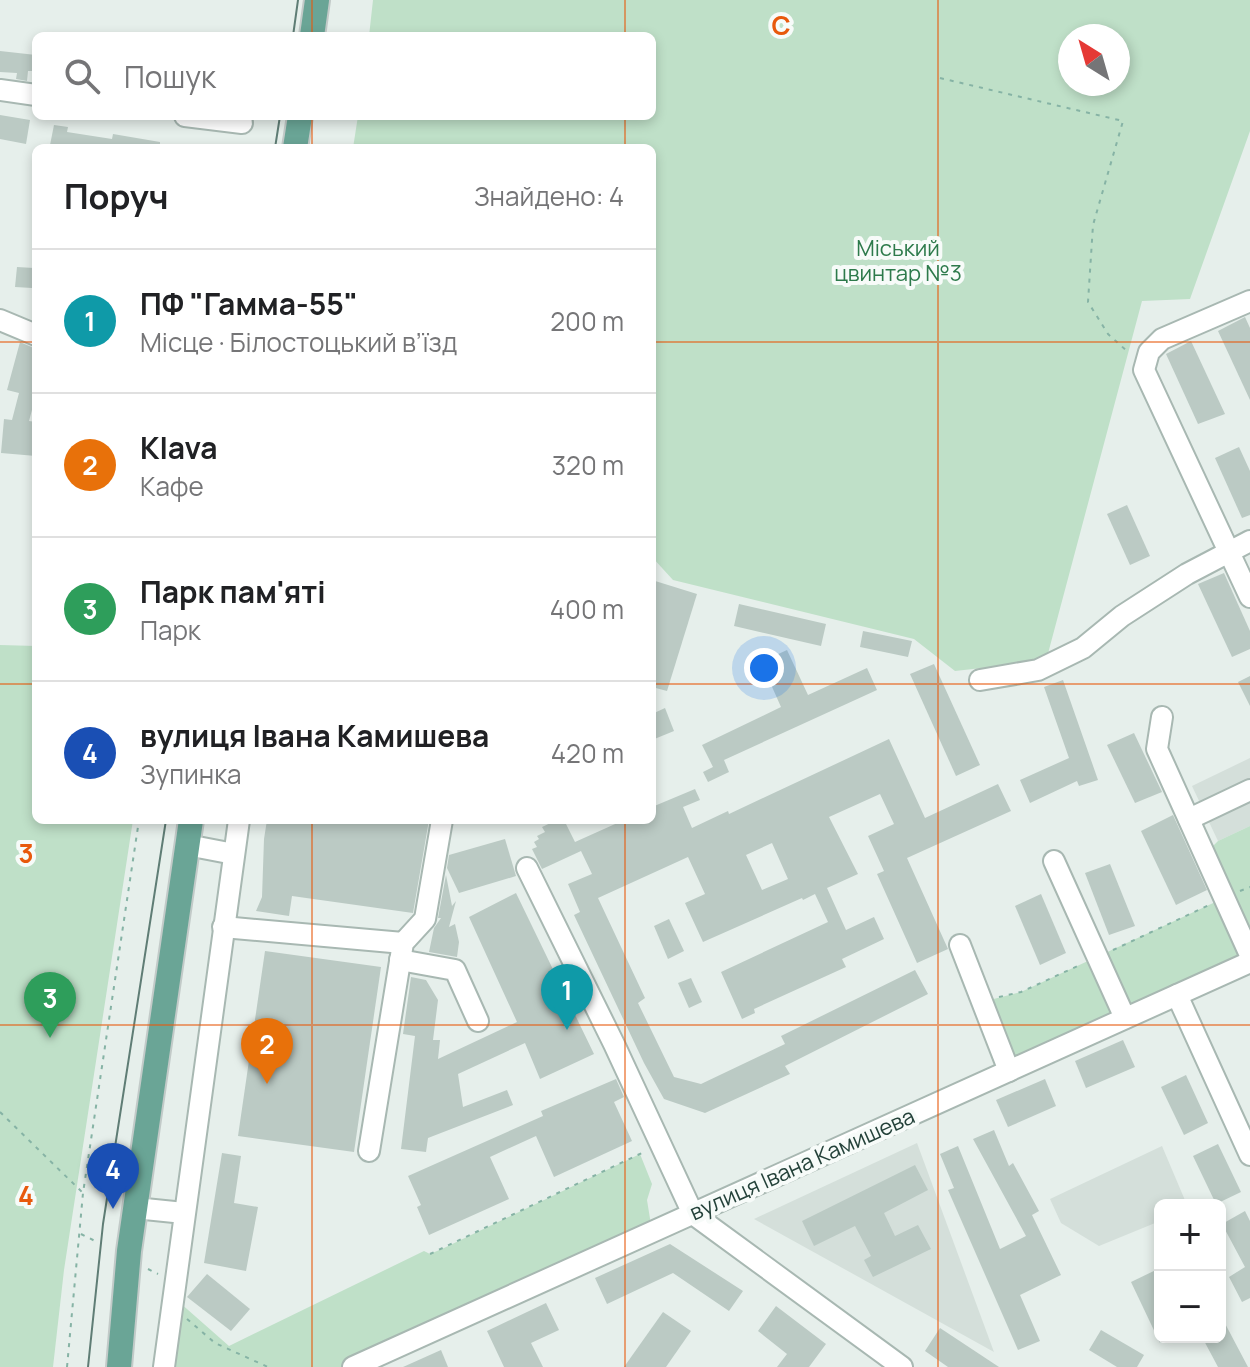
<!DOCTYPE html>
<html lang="uk">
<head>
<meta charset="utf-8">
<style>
  :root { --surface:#fff; --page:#f6f6f6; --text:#202124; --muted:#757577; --line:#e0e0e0; --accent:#7f4e3f }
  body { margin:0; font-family:Manrope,sans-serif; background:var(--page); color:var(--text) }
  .controls { position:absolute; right:24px; bottom:24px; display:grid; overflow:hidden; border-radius:12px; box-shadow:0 4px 12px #0003 }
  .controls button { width:72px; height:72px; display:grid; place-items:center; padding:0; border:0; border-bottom:2px solid var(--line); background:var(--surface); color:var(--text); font:40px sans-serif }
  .compass { position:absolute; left:1058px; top:24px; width:72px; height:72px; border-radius:50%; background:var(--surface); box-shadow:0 4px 12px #0003; rotate:323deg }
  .you { position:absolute; left:764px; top:668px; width:28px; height:28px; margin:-20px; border:6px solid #fff; border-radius:50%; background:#1a73e8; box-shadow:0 0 0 12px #1a73e833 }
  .badge { display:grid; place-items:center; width:52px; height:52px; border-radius:50%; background:var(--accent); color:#fff; font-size:26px; font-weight:700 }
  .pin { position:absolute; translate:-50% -66px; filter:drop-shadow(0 2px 4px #0008) }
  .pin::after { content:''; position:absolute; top:42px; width:28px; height:24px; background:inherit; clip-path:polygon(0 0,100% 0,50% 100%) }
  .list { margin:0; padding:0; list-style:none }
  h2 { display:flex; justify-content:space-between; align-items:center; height:104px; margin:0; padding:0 32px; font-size:34px }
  h2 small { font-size:26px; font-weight:400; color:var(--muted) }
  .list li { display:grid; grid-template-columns:52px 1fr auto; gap:24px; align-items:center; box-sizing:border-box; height:144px; padding:0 32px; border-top:2px solid var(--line) }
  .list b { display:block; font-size:30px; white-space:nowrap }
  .list p { margin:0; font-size:26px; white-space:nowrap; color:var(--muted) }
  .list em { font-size:26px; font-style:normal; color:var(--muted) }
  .icon { flex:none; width:44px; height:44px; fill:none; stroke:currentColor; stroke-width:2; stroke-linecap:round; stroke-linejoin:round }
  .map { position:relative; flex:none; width:1250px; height:1367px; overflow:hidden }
  .search { position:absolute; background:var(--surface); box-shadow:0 4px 12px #0003; left:32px; top:32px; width:624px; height:88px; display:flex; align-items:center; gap:20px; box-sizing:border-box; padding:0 28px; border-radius:12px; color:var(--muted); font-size:30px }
  .panel { position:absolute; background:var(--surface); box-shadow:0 4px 12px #0003; left:32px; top:144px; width:624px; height:680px; border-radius:12px }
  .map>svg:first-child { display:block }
</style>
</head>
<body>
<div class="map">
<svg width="1250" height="1367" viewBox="0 0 1250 1367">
  <rect width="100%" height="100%" fill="#e6efeb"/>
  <!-- built -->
  <g fill="#d4dfda">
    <polygon points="1250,758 1250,826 1218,841 1192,786"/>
    <polygon points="917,1143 994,1352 754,1219"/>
    <polygon points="1162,1146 1187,1205 1160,1205 1160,1221 1099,1246 1061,1223 1050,1199"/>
  </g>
  <!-- green -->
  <g fill="#bfe0c8" fill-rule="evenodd">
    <path d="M373 0H1250V131L1190 299 1142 301 1046 661 955 671 914 639 673 580 652 557V148H353L358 116H652V36H369ZM1070 36H1118V84H1070Z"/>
    <polygon points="0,645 36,646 36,820 133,820 64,1270 53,1367 0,1367"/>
    <polygon points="1250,826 1250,962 1009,1071 982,1002 1021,992 1224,898 1209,850 1218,841"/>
    <polygon points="640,1154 652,1184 647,1200 652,1231 353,1367 164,1367 179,1302 229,1346 424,1251 430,1254 444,1248"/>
  </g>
  <!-- building -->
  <g fill="#bbcac4" fill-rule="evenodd">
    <polygon points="0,51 36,55 36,71 28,71 27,81 16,79 17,73 0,72"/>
    <polygon points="0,115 30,120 26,144 0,139"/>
    <polygon points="54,125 68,127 67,132 112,139 113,134 160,142 160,148 68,148 50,145"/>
    <polygon points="17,267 34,268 32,288 15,287"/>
    <polygon points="1245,317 1250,328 1250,400 1218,331"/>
    <polygon points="1191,341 1225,414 1198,424 1166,354"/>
    <polygon points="20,342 36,349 36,395 29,421 36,422 36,456 1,453 4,419 12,420 19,393 7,390"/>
    <polygon points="1239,447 1250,471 1250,515 1242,518 1215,458"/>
    <polygon points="1127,505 1150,556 1130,565 1107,514"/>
    <polygon points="1224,573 1250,631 1250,649 1232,657 1198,584"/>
    <polygon points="652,580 697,594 667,691 652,687"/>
    <polygon points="739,604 826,624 821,646 734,626"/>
    <polygon points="863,631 912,641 908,657 860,647"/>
    <polygon points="787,650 808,695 867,668 877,690 724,760 729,772 708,782 703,772 713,767 702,745 781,707 761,662"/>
    <polygon points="934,664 980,765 956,776 910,674"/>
    <polygon points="1250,676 1250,706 1238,682"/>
    <polygon points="1063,680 1098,780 1079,786 1077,781 1030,803 1020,780 1069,758 1044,687"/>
    <polygon points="665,708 674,731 652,740 652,714"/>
    <polygon points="1134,733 1162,792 1135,803 1107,745"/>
    <path d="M889 739 925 818 998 784 1011 811 907 858 948 949 917 963 877 874 884 871 868 836 894 824 880 794 829 817 858 874 827 888 846 930 874 917 884 939 842 959 846 967 754 1009 755 1013 742 1019 721 972 828 922 815 894 803 900 802 898 703 942 685 903 705 894 688 857 598 898 645 998 638 1003 674 1077 701 1084 785 1044 781 1036 915 970 928 994 785 1066 790 1074 705 1113 664 1099 644 1063 574 915 580 912 568 884 592 874 581 851 542 869 532 849 537 847 534 842 539 839 537 836 545 832 542 827 557 820H564L575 842 624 820H652V807L695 789 700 800 683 807 692 828 728 811 729 814ZM772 843 788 879 762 890 746 855Z"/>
    <polygon points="1173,815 1207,890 1176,905 1141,831"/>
    <polygon points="267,820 429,820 413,913 292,896 289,916 256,911 262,897 264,839"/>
    <polygon points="505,839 516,876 459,893 447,868 449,855"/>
    <polygon points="1110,864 1135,926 1109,935 1085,873"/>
    <polygon points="446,875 452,906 456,901 449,927 455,924 459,942 457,957 429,952 434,928 441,918 438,918"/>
    <polygon points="516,893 594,1054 540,1079 525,1043 458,1074 463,1107 507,1090 513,1105 428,1138 426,1152 401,1149 415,1036 403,1034 411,977 426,980 438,1000 433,1040 440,1040 438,1059 517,1022 469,917"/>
    <polygon points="1041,894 1066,953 1040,965 1015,906"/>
    <polygon points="669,919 684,951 668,959 654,926"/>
    <polygon points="265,951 381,967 354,1152 238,1136"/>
    <polygon points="691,978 702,1002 689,1008 678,983"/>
    <polygon points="1123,1040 1135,1067 1086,1088 1075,1061"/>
    <polygon points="1186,1075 1208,1123 1184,1135 1161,1087"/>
    <polygon points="616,1079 624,1097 614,1102 632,1141 554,1177 536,1136 490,1157 509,1199 429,1235 417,1207 421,1205 408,1176 543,1116 541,1111"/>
    <polygon points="1045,1079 1056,1106 1008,1127 996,1100"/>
    <polygon points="994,1130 1009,1166 1013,1163 1039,1211 1032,1215 1061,1275 1020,1295 1040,1341 1018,1350 948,1190 954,1188 940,1154 958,1146 1000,1249 1026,1236 973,1139"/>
    <polygon points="1218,1144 1241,1192 1216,1204 1193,1156"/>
    <polygon points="222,1153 241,1156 234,1203 258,1207 246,1271 204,1263"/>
    <polygon points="915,1165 928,1190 884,1213 895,1236 918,1225 931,1249 873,1277 864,1260 871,1256 855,1226 814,1246 802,1221"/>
    <polygon points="1245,1211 1250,1221 1250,1298 1242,1302 1229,1277 1245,1267 1222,1224"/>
    <polygon points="670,1244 743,1291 729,1311 673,1273 607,1304 595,1278"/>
    <polygon points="1160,1268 1160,1343 1131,1282"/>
    <polygon points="207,1274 250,1309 231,1331 187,1297"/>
    <polygon points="546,1303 559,1330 531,1343 543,1367 504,1367 487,1331"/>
    <polygon points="776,1306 826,1344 809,1367 777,1367 787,1354 758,1331"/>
    <polygon points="663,1312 691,1331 666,1367 624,1367"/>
    <polygon points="1220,1314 1248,1367 1218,1367 1202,1337 1220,1337"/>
    <polygon points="940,1328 999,1367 948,1367 925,1351"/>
    <polygon points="1101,1330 1144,1355 1137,1367 1117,1367 1089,1350"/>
    <polygon points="441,1350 448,1367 403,1367"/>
  </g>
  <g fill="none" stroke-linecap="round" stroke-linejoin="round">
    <defs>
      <g id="minor">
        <polyline points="0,90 36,95"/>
        <polyline points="185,116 242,123"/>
        <polyline points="1250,301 1162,339 1149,352 1144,370 1250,597"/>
        <polyline points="0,320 36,335"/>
        <polyline points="980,680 1038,670 1083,648 1122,616 1187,574 1250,541"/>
        <polyline points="1162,717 1157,749 1250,955"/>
        <polyline points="1189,819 1250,790"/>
        <polyline points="187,845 234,854"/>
        <polyline points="1054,861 1125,1018"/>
        <polyline points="527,868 614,1044 693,1214 902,1367"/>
        <polyline points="223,927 403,943"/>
        <polyline points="960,945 1009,1071"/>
        <polyline points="400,960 455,970 478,1021"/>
        <polyline points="1177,995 1250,1155"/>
        <polyline points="369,1151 403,943 425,919 442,820"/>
        <polyline points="135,1208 184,1213"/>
        <polyline points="164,1367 239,820"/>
        <polyline points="353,1367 1250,962"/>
      </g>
      <g id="major">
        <polyline points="312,36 317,0"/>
        <polyline points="295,148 300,116"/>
        <polyline points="119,1367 129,1251 191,820"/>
      </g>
    </defs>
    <!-- minor casing -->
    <use href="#minor" stroke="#a8b8b2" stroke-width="24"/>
    <!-- major casing -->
    <use href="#major" stroke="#c2cac8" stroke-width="28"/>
    <!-- path -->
    <g stroke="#86b3a5" stroke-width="2" stroke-dasharray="4 6" stroke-linecap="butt">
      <polyline points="940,78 1123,121 1093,225 1088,302 1108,334 1128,352"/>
      <polyline points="1240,891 1250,887"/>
      <polyline points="1113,950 1209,905"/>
      <polyline points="999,997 1021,992 1082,964"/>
      <polyline points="0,1112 82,1192"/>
      <polyline points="81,1234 95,1241"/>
      <polyline points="430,1254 646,1151"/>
      <polyline points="148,1269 158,1274"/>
      <polyline points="187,1319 215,1343 268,1367"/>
      <polyline points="67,1367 83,1193 139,820"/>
    </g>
    <!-- minor -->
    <use href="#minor" stroke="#fff" stroke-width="20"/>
    <!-- major -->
    <use href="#major" stroke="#6aa596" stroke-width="24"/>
    <!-- tram -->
    <g stroke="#5f7d75" stroke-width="2">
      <polyline points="293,36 298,0"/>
      <polyline points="275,148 280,116"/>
      <polyline points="88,1367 103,1224 166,820"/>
    </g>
  </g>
  <!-- grid -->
  <path fill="none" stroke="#e8590c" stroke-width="2" stroke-opacity="0.55" d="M312 0V36M625 0V36M938 0V1367M312 116V148M625 116V148M0 342H36M652 342H1250M0 684H36M652 684H1250M312 820V1367M625 820V1367M0 1025H1250"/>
  <g text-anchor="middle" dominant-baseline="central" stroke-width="8" stroke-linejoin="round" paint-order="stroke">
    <!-- park labels -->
    <g font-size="22" fill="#2d7a4b" stroke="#f7fbf9">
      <text x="898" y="248">Міський<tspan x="898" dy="25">цвинтар №3</tspan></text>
    </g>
    <!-- street labels -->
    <g font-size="22" fill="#24423a" stroke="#f7fbf9">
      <text transform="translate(802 1164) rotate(-24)">вулиця Івана Камишева</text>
    </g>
  </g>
  <g font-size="26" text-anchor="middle" font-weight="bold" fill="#e8590c" stroke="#f7fbf9" stroke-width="8" stroke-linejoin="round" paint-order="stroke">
    <text x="781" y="35">C</text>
    <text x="26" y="863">3</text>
    <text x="26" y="1205">4</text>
  </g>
</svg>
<div class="controls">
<button>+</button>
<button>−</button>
</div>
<svg class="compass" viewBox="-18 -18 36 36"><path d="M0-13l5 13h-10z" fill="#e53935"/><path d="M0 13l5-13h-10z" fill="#757577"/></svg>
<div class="you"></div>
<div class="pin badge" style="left:567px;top:1030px;background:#0f9aa8">1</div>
<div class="pin badge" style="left:267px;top:1084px;background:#e8710a">2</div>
<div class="pin badge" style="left:50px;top:1038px;background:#2e9e5b">3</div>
<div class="pin badge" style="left:113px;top:1209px;background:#1a4fb4">4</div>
<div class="search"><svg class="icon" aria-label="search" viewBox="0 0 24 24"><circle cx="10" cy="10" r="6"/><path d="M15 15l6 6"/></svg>Пошук</div>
<section class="panel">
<h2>Поруч<small>Знайдено: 4</small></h2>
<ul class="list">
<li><span class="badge" style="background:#0f9aa8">1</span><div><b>ПФ &quot;Гамма-55&quot;</b><p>Місце · Білостоцький в’їзд</p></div><em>200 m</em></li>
<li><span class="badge" style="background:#e8710a">2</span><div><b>Klava</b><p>Кафе</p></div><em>320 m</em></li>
<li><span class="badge" style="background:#2e9e5b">3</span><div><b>Парк пам'яті</b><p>Парк</p></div><em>400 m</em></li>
<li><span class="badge" style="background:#1a4fb4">4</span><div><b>вулиця Івана Камишева</b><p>Зупинка</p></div><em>420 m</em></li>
</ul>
</section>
</div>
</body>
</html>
